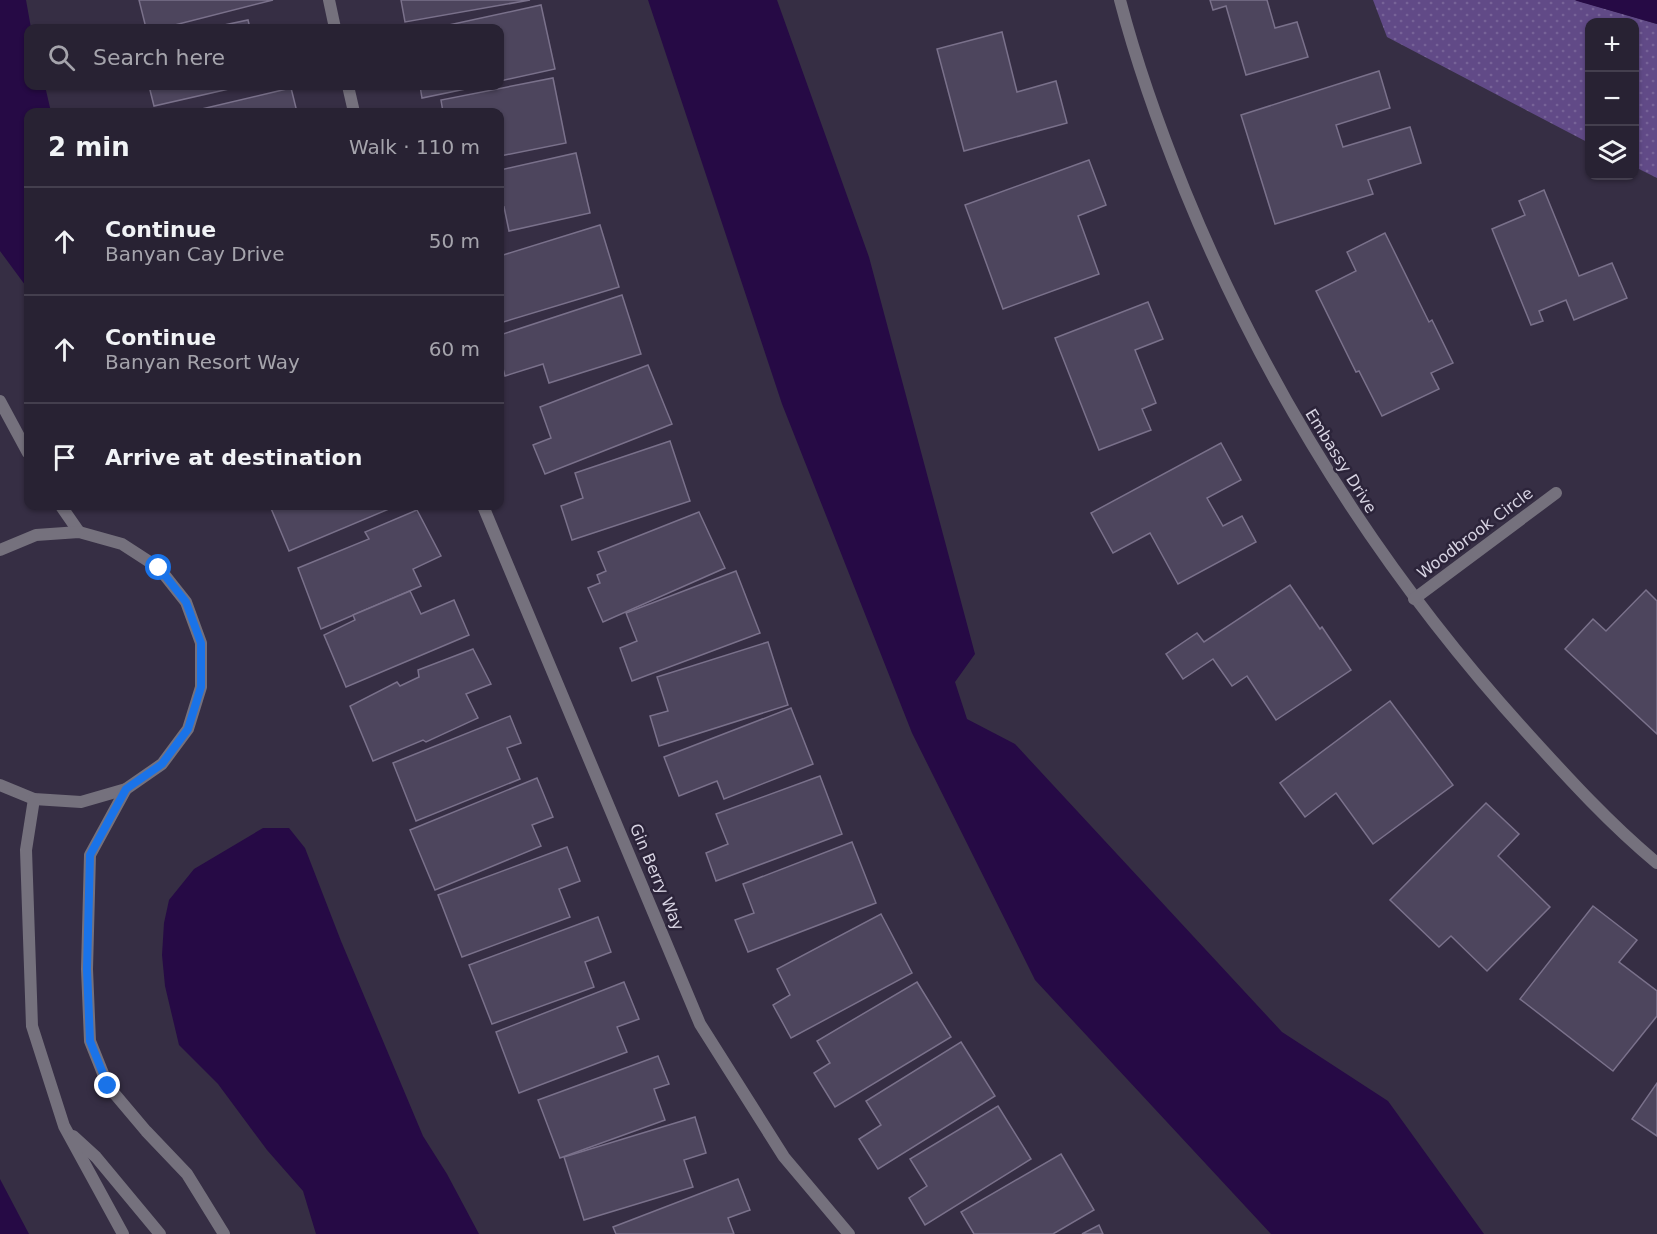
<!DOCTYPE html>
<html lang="en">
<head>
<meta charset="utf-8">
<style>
  :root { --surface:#282233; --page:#302a3b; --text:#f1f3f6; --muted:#a5a4ac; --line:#443f4e }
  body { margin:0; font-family:"DejaVu Sans",sans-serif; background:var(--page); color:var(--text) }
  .controls { position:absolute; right:18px; top:18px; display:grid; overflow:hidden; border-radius:12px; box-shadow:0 2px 4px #0004 }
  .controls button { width:54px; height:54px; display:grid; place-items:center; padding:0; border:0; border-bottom:2px solid var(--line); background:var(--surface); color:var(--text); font:30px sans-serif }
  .stop { position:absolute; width:18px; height:18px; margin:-14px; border:4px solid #1a73e8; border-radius:50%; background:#fff }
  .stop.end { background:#1a73e8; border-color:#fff; box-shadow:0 2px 6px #0008 }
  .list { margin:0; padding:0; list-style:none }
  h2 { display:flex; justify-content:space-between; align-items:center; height:78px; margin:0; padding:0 24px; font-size:26px }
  h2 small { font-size:20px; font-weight:400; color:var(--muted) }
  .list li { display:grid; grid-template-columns:39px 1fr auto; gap:18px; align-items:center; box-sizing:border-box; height:108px; padding:0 24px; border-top:2px solid var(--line) }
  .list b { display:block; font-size:22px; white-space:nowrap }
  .list p { margin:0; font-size:20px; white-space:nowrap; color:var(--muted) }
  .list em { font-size:20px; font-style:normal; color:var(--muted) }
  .icon { flex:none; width:33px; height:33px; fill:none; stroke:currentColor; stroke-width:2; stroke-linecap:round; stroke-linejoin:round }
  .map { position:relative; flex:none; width:1657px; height:1234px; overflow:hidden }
  .search { position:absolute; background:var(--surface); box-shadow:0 2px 4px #0004; left:24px; top:24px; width:480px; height:66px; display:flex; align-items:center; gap:15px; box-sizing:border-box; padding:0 21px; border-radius:12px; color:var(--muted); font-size:22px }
  .panel { position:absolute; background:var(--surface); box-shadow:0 2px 4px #0004; left:24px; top:108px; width:480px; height:402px; border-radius:12px }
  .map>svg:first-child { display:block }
</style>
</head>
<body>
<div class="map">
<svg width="1657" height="1234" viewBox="0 0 1657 1234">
  <defs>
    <pattern id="park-dots" width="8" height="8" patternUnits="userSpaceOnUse" patternTransform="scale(1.5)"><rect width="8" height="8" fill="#614a87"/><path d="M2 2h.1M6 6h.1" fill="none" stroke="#776398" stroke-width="1.8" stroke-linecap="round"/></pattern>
  </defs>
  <rect width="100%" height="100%" fill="#362e44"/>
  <!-- park -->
  <polygon fill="url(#park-dots)" points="1373,0 1575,0 1657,24 1657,178 1635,167 1634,22 1590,22 1589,143 1387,37"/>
  <!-- water -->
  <g fill="#260a45">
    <polygon points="0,0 26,0 31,28 28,28 28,86 45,86 51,112 28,112 28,289 0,251"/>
    <polygon points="648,0 777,0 869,257 975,654 955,682 967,719 1015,744 1282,1032 1388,1101 1484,1234 1271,1234 1035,980 912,733 782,404"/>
    <polygon points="1575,0 1657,0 1657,24 1577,1"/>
    <polygon points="263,828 289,828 305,848 341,941 423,1136 447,1174 479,1234 316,1234 303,1191 267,1150 218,1084 179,1045 165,986 162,955 164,923 169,900 194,869"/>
    <polygon points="0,1179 29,1234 0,1234"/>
  </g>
  <!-- building -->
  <g fill="#4d455d" stroke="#7a718b" stroke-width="1.5">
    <polygon points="139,0 273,0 163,28 146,28"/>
    <polygon points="401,0 530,0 405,22"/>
    <polygon points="1210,0 1267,0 1275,28 1297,22 1308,57 1246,75 1226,6 1213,10"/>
    <polygon points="541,5 555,69 500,81 500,28 435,28"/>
    <polygon points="248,20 250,28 210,28"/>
    <polygon points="1002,32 1017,92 1056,81 1067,123 964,151 937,49"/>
    <polygon points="1379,71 1390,108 1336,125 1343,147 1410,127 1421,163 1368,180 1373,194 1275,224 1241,115"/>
    <polygon points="553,78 566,143 500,156 500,112 443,112 441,100"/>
    <polygon points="149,86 242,86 154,106"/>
    <polygon points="420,86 480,86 422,98"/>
    <polygon points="291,88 297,112 189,112"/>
    <polygon points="576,153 590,213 509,231 504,207 500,208 500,170"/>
    <polygon points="1089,160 1106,205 1078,216 1099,274 1003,309 965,205"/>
    <polygon points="1544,190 1579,276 1612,263 1627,298 1574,320 1566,300 1539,311 1543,321 1531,325 1492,229 1525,215 1519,201"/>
    <polygon points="600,225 619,287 500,323 500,289 502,288 500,279 500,256"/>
    <polygon points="1385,233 1429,322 1432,320 1453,363 1431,373 1439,389 1382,416 1359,371 1356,372 1316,291 1356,271 1347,252"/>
    <polygon points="622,295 641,354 549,383 543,364 505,376 500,357 500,335"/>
    <polygon points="1148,302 1163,339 1135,350 1156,403 1142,409 1151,430 1099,450 1055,338"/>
    <polygon points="648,365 672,424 545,474 533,445 551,438 540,407"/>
    <polygon points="670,441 690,501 572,540 561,506 583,498 575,473"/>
    <polygon points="1221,443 1241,480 1207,498 1223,526 1242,516 1256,542 1178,584 1150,533 1113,553 1091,513"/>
    <polygon points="270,506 396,506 289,551"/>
    <polygon points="417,510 441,556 413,569 421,586 321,629 298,568 369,539 365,532"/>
    <polygon points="699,512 725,568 603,622 588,588 600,583 597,575 606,571 598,552"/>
    <polygon points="736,571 760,633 632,681 620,648 637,641 626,613"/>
    <polygon points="1290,585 1320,629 1322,627 1351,670 1276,720 1247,676 1232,686 1213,659 1183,679 1166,654 1197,633 1204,642"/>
    <polygon points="1646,590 1657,601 1657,734 1565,649 1593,619 1606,631"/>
    <polygon points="410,591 421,614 454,600 469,635 346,687 324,635 355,620 353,615"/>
    <polygon points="768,642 788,705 659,746 650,716 668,711 657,677"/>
    <polygon points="473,649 491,684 466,694 478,718 426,742 423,740 373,761 350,706 397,682 400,686 419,677 418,670"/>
    <polygon points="1390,701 1453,785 1373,844 1336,793 1305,817 1280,783"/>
    <polygon points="791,708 813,764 724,799 717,781 679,796 664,757"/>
    <polygon points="510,716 521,743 507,748 520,779 416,821 393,763"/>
    <polygon points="820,776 842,834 716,881 706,853 728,844 716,814"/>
    <polygon points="537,778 553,817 532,825 541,846 435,890 410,830"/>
    <polygon points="1486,803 1519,834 1498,856 1550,907 1487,971 1451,936 1439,947 1390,900"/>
    <polygon points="852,842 876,903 748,952 735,920 754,913 743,884"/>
    <polygon points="567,847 580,881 559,889 570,917 462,957 438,895"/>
    <polygon points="1593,906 1637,940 1619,962 1657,991 1657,1016 1613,1071 1520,999"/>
    <polygon points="881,914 912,973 791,1038 773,1005 790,995 777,969"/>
    <polygon points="598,917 611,952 585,962 594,987 492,1024 469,965"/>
    <polygon points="624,982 639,1019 617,1027 627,1052 519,1093 496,1032"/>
    <polygon points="917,982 951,1037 835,1107 814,1073 830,1063 817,1041"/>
    <polygon points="961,1042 995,1096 878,1169 859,1139 881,1125 866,1101"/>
    <polygon points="658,1056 669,1084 654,1089 665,1120 560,1158 538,1100"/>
    <polygon points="1657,1083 1657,1136 1632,1119"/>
    <polygon points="998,1106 1031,1159 925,1225 909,1198 927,1186 910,1159"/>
    <polygon points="695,1117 706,1153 684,1160 693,1187 584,1220 564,1157"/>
    <polygon points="1061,1154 1094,1210 1053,1234 974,1234 961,1212"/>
    <polygon points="738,1179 750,1210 728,1218 734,1234 616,1234 613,1227"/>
    <polygon points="1099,1225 1103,1234 1082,1234"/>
  </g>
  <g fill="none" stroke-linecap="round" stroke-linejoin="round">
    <!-- minor -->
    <g stroke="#75717d" stroke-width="12">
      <polyline points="329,0 335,28"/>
      <path d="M1120 0C1137 65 1160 129 1185 191 1267 392 1383 575 1529 735 1569 779 1611 825 1657 863"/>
      <polyline points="348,86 354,112"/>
      <polyline points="0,401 28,453"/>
      <polyline points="61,506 79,532"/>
      <polyline points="483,506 700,1024 784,1157 849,1234"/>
      <polyline points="0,550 36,535 79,532 122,544 159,568 186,602 201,643 201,687 188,729 162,764 126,789 81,802 34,799 0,785"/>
      <polyline points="1414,599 1556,493"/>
      <polyline points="126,789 90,855 87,969 90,1041 108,1086 146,1131 187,1174 224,1234"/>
      <polyline points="34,799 26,850 32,1026 64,1126 123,1234"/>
      <polyline points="73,1136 96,1157 160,1234"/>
    </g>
  </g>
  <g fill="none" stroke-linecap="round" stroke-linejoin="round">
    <!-- route -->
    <polyline stroke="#1a73e8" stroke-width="8" points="108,1086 90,1041 87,969 90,855 126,789 162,764 188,729 201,687 201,643 186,602 159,568"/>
  </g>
  <g text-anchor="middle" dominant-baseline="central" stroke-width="5" stroke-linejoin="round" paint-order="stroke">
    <!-- street labels -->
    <g font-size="16" fill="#d8d4e3" stroke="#2c243a">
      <text transform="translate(1341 461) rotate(58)">Embassy Drive</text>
      <text transform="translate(1475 533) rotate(-37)">Woodbrook Circle</text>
      <text transform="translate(657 877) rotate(67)">Gin Berry Way</text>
    </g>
  </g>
</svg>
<div class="controls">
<button>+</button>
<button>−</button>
<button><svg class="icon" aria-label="layers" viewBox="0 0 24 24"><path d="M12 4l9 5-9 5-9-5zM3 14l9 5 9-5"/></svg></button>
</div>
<div class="stop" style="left:159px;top:568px"></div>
<div class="stop end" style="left:108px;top:1086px"></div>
<div class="search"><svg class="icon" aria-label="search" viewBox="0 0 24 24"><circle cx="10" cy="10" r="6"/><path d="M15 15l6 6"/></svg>Search here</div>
<section class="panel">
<h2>2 min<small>Walk · 110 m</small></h2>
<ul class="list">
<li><svg class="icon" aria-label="ahead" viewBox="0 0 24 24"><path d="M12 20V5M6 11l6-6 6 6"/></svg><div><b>Continue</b><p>Banyan Cay Drive</p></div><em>50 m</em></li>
<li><svg class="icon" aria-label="ahead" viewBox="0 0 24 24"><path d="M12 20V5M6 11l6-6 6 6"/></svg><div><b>Continue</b><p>Banyan Resort Way</p></div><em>60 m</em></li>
<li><svg class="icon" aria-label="arrive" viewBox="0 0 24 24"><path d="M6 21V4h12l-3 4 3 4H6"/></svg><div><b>Arrive at destination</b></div></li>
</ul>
</section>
</div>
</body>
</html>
